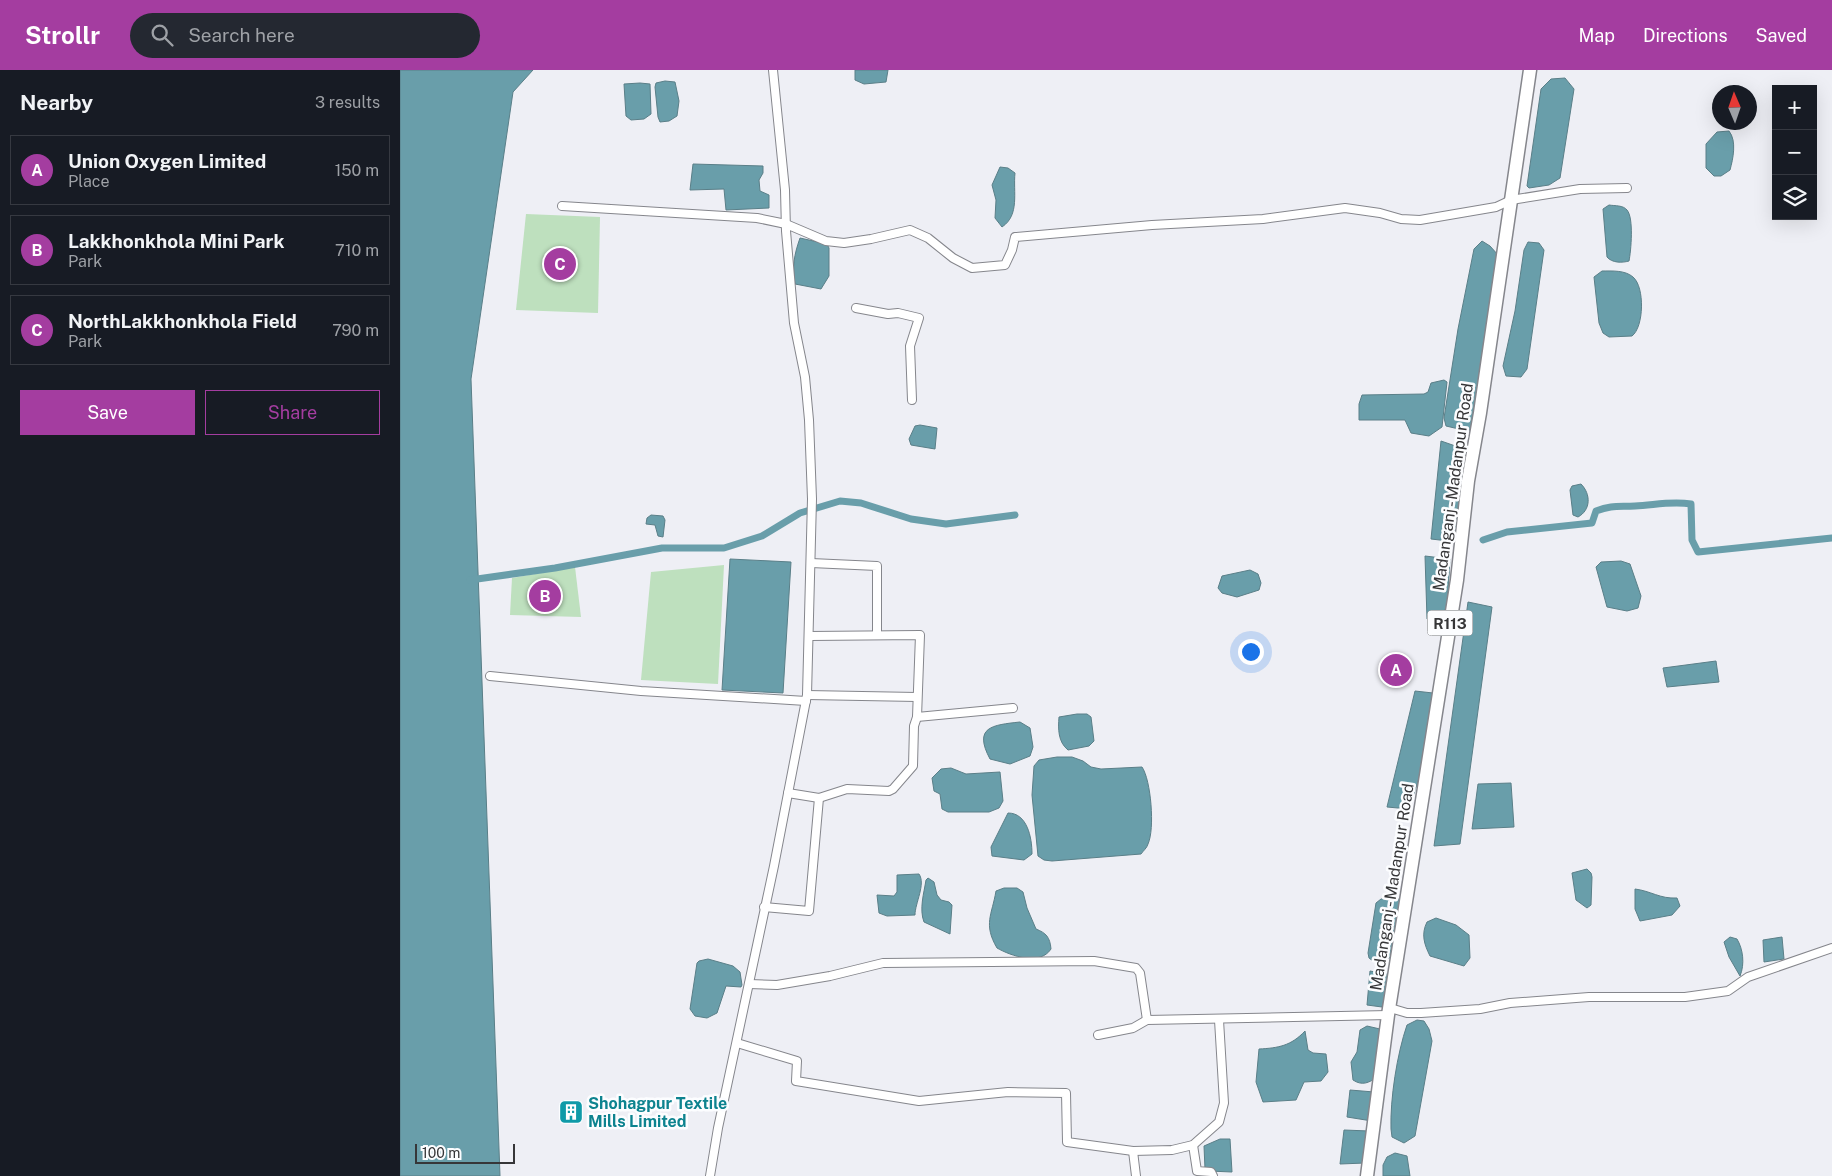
<!DOCTYPE html>
<html lang="en">
<head>
<meta charset="utf-8">
<style>
  :root { --surface:#171b24; --page:#242831; --text:#f1f3f6; --muted:#9ea1a6; --line:#363941; --accent:#a43da0 }
  body { margin:0; font-family:"Public Sans",sans-serif; background:var(--page); color:var(--text) }
  .controls { position:absolute; right:15px; top:15px; display:grid; overflow:hidden; border-radius:0px; box-shadow:0 5px 20px #0002 }
  .controls button { width:45px; height:45px; display:grid; place-items:center; padding:0; border:0; border-bottom:1px solid var(--line); background:var(--surface); color:var(--text); font:25px sans-serif }
  .compass { position:absolute; left:1312px; top:15px; width:45px; height:45px; border-radius:50%; background:var(--surface); box-shadow:0 5px 20px #0002; rotate:358deg }
  .scale { position:absolute; left:15px; bottom:12px; width:100px; box-sizing:border-box; padding-left:5px; border:2px solid #363638; border-top:0; font-size:14px; line-height:18px; white-space:nowrap; color:#363638; -webkit-text-stroke:4px #fcfdff; paint-order:stroke }
  .you { position:absolute; left:850px; top:581px; width:18px; height:18px; margin:-12px; border:4px solid #fff; border-radius:50%; background:#1a73e8; box-shadow:0 0 0 8px #1a73e833 }
  .badge { display:grid; place-items:center; width:32px; height:32px; border-radius:50%; background:var(--accent); color:#fff; font-size:16px; font-weight:700 }
  .pin { position:absolute; translate:-50% -50%; border:2px solid #fff; box-shadow:0 1px 5px #0006 }
  .list { margin:0; padding:0; list-style:none }
  h2 { display:flex; justify-content:space-between; align-items:center; height:65px; margin:0; padding:0 20px; font-size:21px }
  h2 small { font-size:16px; font-weight:400; color:var(--muted) }
  .list li { display:grid; grid-template-columns:32px 1fr auto; gap:15px; align-items:center; box-sizing:border-box; height:70px; margin:0 10px 10px; padding:0 10px; border:1px solid var(--line); border-radius:0px }
  .list b { display:block; font-size:19px; white-space:nowrap }
  .list p { margin:0; font-size:16px; white-space:nowrap; color:var(--muted) }
  .list em { font-size:16px; font-style:normal; color:var(--muted) }
  .actions { display:flex; gap:10px; padding:15px 20px }
  .actions a { flex:1; padding:11px 0; border:1px solid var(--accent); border-radius:0px; text-align:center; font-size:18px; color:var(--accent) }
  .actions .main { background:var(--accent); color:#fff }
  .icon { flex:none; width:28px; height:28px; fill:none; stroke:currentColor; stroke-width:2; stroke-linecap:round; stroke-linejoin:round }
  .map { position:relative; flex:none; width:1432px; height:1106px; overflow:hidden }
  header { display:flex; align-items:center; gap:30px; box-sizing:border-box; height:70px; padding:0 25px; background:var(--accent); color:#fff }
  header strong { font-size:24px }
  nav { display:flex; gap:28px; margin-inline-start:auto; font-size:18px }
  .search { width:350px; height:45px; background:var(--page); display:flex; align-items:center; gap:12px; box-sizing:border-box; padding:0 18px; border-radius:28px; color:var(--muted); font-size:19px }
  main { display:flex }
  aside { flex:1; background:var(--surface) }
  .map>svg:first-child { display:block }
</style>
</head>
<body>
<header>
<strong>Strollr</strong>
<div class="search"><svg class="icon" aria-label="search" viewBox="0 0 24 24"><circle cx="10" cy="10" r="6"/><path d="M15 15l6 6"/></svg>Search here</div>
<nav><a>Map</a><a>Directions</a><a>Saved</a></nav>
</header>
<main>
<aside>
<h2>Nearby<small>3 results</small></h2>
<ul class="list">
<li><span class="badge">A</span><div><b>Union Oxygen Limited</b><p>Place</p></div><em>150 m</em></li>
<li><span class="badge">B</span><div><b>Lakkhonkhola Mini Park</b><p>Park</p></div><em>710 m</em></li>
<li><span class="badge">C</span><div><b>NorthLakkhonkhola Field</b><p>Park</p></div><em>790 m</em></li>
</ul>
<div class="actions"><a class="main">Save</a><a>Share</a></div>
</aside>
<div class="map">
<svg width="1432" height="1106" viewBox="0 0 1432 1106">
  <rect width="100%" height="100%" fill="#eeeff5"/>
  <!-- green -->
  <g fill="#bee0be">
    <polygon points="126,144 200,147 198,243 116,240"/>
    <polygon points="324,495 318,614 241,610 251,502"/>
    <polygon points="175,497 181,547 110,545 112,508"/>
  </g>
  <!-- water -->
  <g fill="#699eaa" stroke="#5a7f88">
    <polygon points="0,0 133,0 113,22 71,309 100,1106 0,1106"/>
    <polygon points="455,0 488,0 486,12 464,14 455,10"/>
    <polygon points="1165,8 1174,19 1160,108 1149,115 1129,118 1127,116 1141,19 1151,9"/>
    <polygon points="265,11 275,12 279,31 277,46 269,51 260,52 258,47 255,17 256,13"/>
    <polygon points="240,13 250,14 251,44 244,49 231,50 226,46 224,14"/>
    <path d="M1329 61C1337 71 1333 89 1330 100L1321 106H1314L1306 98V74L1317 62Z"/>
    <polygon points="293,94 363,96 363,103 359,110 360,121 369,125 369,138 326,140 324,119 290,120"/>
    <path d="M600 97 608 98 615 103C613 122 620 145 602 157L595 148 596 130 592 115Z"/>
    <path d="M1209 135C1215 136 1223 135 1227 140 1234 148 1231 181 1229 191 1222 193 1212 193 1207 187L1203 139Z"/>
    <path d="M400 168 427 174 429 178V206L421 219 395 214C392 197 394 185 400 168Z"/>
    <polygon points="1082,171 1090,176 1099,186 1074,360 1063,360 1046,356 1044,348 1058,259 1074,179"/>
    <polygon points="1128,172 1139,173 1144,180 1127,299 1121,307 1106,306 1103,296 1115,241 1124,180"/>
    <path d="M1202 201C1212 201 1225 200 1233 207 1245 217 1244 257 1232 266L1209 267 1203 263 1199 253 1194 207Z"/>
    <polygon points="1044,310 1047,312 1042,357 1029,366 1011,363 1005,350 959,350 959,334 962,325 1024,324 1028,322 1031,313"/>
    <polygon points="520,355 537,358 535,379 511,375 509,369 515,356"/>
    <polygon points="1041,371 1067,380 1057,472 1031,469"/>
    <path d="M1181 414C1191 424 1191 440 1178 447L1173 445 1170 420 1172 416Z"/>
    <polygon points="251,445 263,446 265,450 263,467 258,466 255,455 246,454 247,448"/>
    <polygon points="1025,486 1050,489 1047,539 1027,549"/>
    <polygon points="330,489 391,492 383,623 322,620"/>
    <polygon points="1221,491 1230,494 1241,526 1238,538 1227,541 1207,537 1196,497 1201,492"/>
    <polygon points="850,500 858,504 861,513 859,520 837,527 822,523 818,518 822,506"/>
    <polygon points="1068,532 1092,537 1060,774 1034,776"/>
    <polygon points="1316,591 1319,612 1267,617 1263,598"/>
    <polygon points="1015,621 1033,623 1023,696 1009,739 987,737"/>
    <path d="M677 644H687L691 647 694 671 689 676 668 680C658 672 658 659 659 647Z"/>
    <path d="M620 652 630 658 633 677 630 686 610 694 590 689C573 657 592 655 620 652Z"/>
    <path d="M657 687H672L683 691 691 697 701 699 742 697C751 710 755 759 748 774 747 778 743 781 741 784L652 791 644 790 638 786 632 725 634 696 639 690Z"/>
    <polygon points="551,698 566,704 600,702 603,731 599,738 589,742 548,742 542,739 540,724 534,721 532,708 541,699"/>
    <polygon points="1111,713 1114,757 1072,759 1078,714"/>
    <path d="M608 743C627 743 632 767 632 784L624 790 592 786 591 777Z"/>
    <polygon points="1187,799 1191,803 1192,807 1191,835 1187,838 1176,830 1172,803"/>
    <path d="M519 804C526 814 515 833 515 845L487 846 479 843 477 825 494 826 497 822V805Z"/>
    <path d="M528 808 534 812 537 825 541 830 549 832 552 835 550 864 524 852C519 839 524 823 526 810Z"/>
    <path d="M604 818H617L623 822 627 838 636 859C646 863 650 867 651 879 640 896 611 886 597 878 583 854 592 845 596 821Z"/>
    <path d="M1235 819C1251 821 1260 829 1277 828L1280 836 1272 845 1240 851 1235 839Z"/>
    <polygon points="997,827 1001,833 994,887 973,891 969,888 968,883 976,833 981,829"/>
    <path d="M1036 848 1056 855 1069 865 1070 888 1064 896 1030 886C1024 874 1021 864 1027 852Z"/>
    <path d="M1330 867 1337 869C1343 879 1345 894 1340 906L1329 887 1324 872Z"/>
    <polygon points="1382,867 1384,889 1364,892 1363,870"/>
    <polygon points="308,889 333,896 340,902 342,915 341,917 326,916 317,943 307,948 295,946 290,939 297,893 299,891"/>
    <polygon points="970,901 991,905 982,937 967,935"/>
    <path d="M1017 950 1024 951 1029 959 1032 971 1015 1066 1004 1073 992 1067 991 1059C990 1029 997 984 1007 955Z"/>
    <path d="M967 956 980 959 983 962 977 1007C969 1013 962 1016 953 1010L951 992 957 982 960 960Z"/>
    <path d="M905 961 908 980 913 983 926 984 928 1002 921 1011 904 1012 896 1030 863 1032 856 1012 859 979C878 978 891 976 905 961Z"/>
    <polygon points="950,1020 974,1022 972,1051 947,1047"/>
    <polygon points="944,1060 969,1061 965,1093 940,1094"/>
    <polygon points="820,1069 830,1069 832,1102 809,1101 805,1099 804,1076"/>
    <polygon points="995,1083 1007,1086 1010,1106 983,1106 983,1095 987,1087"/>
  </g>
  <g fill="none" stroke-linecap="round" stroke-linejoin="round">
    <!-- canal -->
    <g stroke="#699eaa" stroke-width="7">
      <path d="M1083 470 1107 462 1192 453 1196 441C1212 435 1219 437 1235 436 1255 435 1271 431 1291 434L1292 470 1298 482 1432 468"/>
      <polyline points="70,510 155,498 262,478 324,478 362,466 400,443 440,431 461,433 511,449 546,454 615,445"/>
    </g>
    <defs>
      <g id="minor">
        <polyline points="162,136 357,148 386,154 426,171 444,173 471,169 510,160 528,168 553,188 572,198 605,195 612,180 615,167 752,155 863,149 945,138 980,143 1001,149 1020,150 1096,137 1111,130 1180,119 1227,118"/>
        <polyline points="456,238 488,244 498,243 519,248 510,276 512,330"/>
        <polyline points="411,493 477,496 477,565"/>
        <polyline points="410,566 520,565 517,647 613,638"/>
        <polyline points="90,606 241,621 406,631"/>
        <polyline points="407,625 517,627"/>
        <polyline points="388,723 419,728 447,719 489,721 493,719 513,696 514,656 517,647"/>
        <polyline points="364,837 409,841 419,728"/>
        <polyline points="349,914 377,915 430,906 483,893 694,891 736,898 740,903 747,950 988,945"/>
        <polyline points="990,938 1007,943 1021,943 1080,939 1110,933 1189,927 1285,927 1328,921 1348,907 1432,878"/>
        <polyline points="698,965 733,958 747,950"/>
        <polyline points="337,973 397,991 396,1011 519,1031 608,1022 666,1023 667,1072 733,1081 772,1080 793,1075 819,1052 824,1033 819,950"/>
        <polyline points="793,1075 797,1101 811,1102 813,1106"/>
        <polyline points="733,1081 736,1106"/>
        <polyline points="310,1106 318,1058 374,796 407,625 412,429 409,350 405,307 394,253 386,161 385,120 373,0"/>
      </g>
      <polyline id="primary" points="967,1106 988,945 1057,510 1068,411 1080,343 1130,0"/>
    </defs>
    <!-- minor casing -->
    <use href="#minor" stroke="#85868c" stroke-width="10"/>
    <!-- primary casing -->
    <use href="#primary" stroke="#85868c" stroke-width="15"/>
    <!-- minor -->
    <use href="#minor" stroke="#fff" stroke-width="8"/>
    <!-- primary -->
    <use href="#primary" stroke="#fff" stroke-width="12"/>
  </g>
  <!-- icons -->
  <defs>
    <symbol id="building-square" viewBox="-11 -11 22 22"><rect x="-9" y="-9" width="18" height="18" rx="4" fill="#0f9aa8" stroke="#fcfdff"/><path d="M-4-6H4V6H1V3H-1V6H-4ZM-2.5-4.3h1.7v1.8h-1.7ZM.8-4.3h1.7v1.8H.8ZM-2.5-1h1.7V.8h-1.7ZM.8-1h1.7V.8H.8Z" fill="#fff"/></symbol>
  </defs>
  <g fill-rule="evenodd">
    <use href="#building-square" x="157" y="1028" width="28" height="28"/>
  </g>
  <g text-anchor="middle" dominant-baseline="central" stroke-width="5" stroke-linejoin="round" paint-order="stroke">
    <!-- shield labels -->
    <rect fill="#fcfdff" stroke="#717274" stroke-width="1" x="1027.5" y="540.5" width="45" height="25" rx="4"/>
    <g font-size="15" font-weight="bold" fill="#363638">
      <text x="1050" y="553">R113</text>
    </g>
    <!-- street labels -->
    <g font-size="16" fill="#363638" stroke="#fcfdff">
      <text transform="translate(1053 417) rotate(-82)">Madanganj - Madanpur Road</text>
      <text transform="translate(992 817) rotate(-81)">Madanganj - Madanpur Road</text>
    </g>
    <!-- culture labels -->
    <g font-size="16" font-weight="bold" fill="#0d838f" stroke="#fcfdff" text-anchor="start">
      <text x="188" y="1033">Shohagpur Textile<tspan x="188" dy="18">Mills Limited</tspan></text>
    </g>
  </g>
</svg>
<div class="controls">
<button>+</button>
<button>−</button>
<button><svg class="icon" aria-label="layers" viewBox="0 0 24 24"><path d="M12 4l9 5-9 5-9-5zM3 14l9 5 9-5"/></svg></button>
</div>
<svg class="compass" viewBox="-18 -18 36 36"><path d="M0-13l5 13h-10z" fill="#e53935"/><path d="M0 13l5-13h-10z" fill="#9ea1a6"/></svg>
<div class="scale">100 m</div>
<div class="you"></div>
<div class="pin badge" style="left:996px;top:600px">A</div>
<div class="pin badge" style="left:145px;top:526px">B</div>
<div class="pin badge" style="left:160px;top:194px">C</div>
</div>
</main>
</body>
</html>
